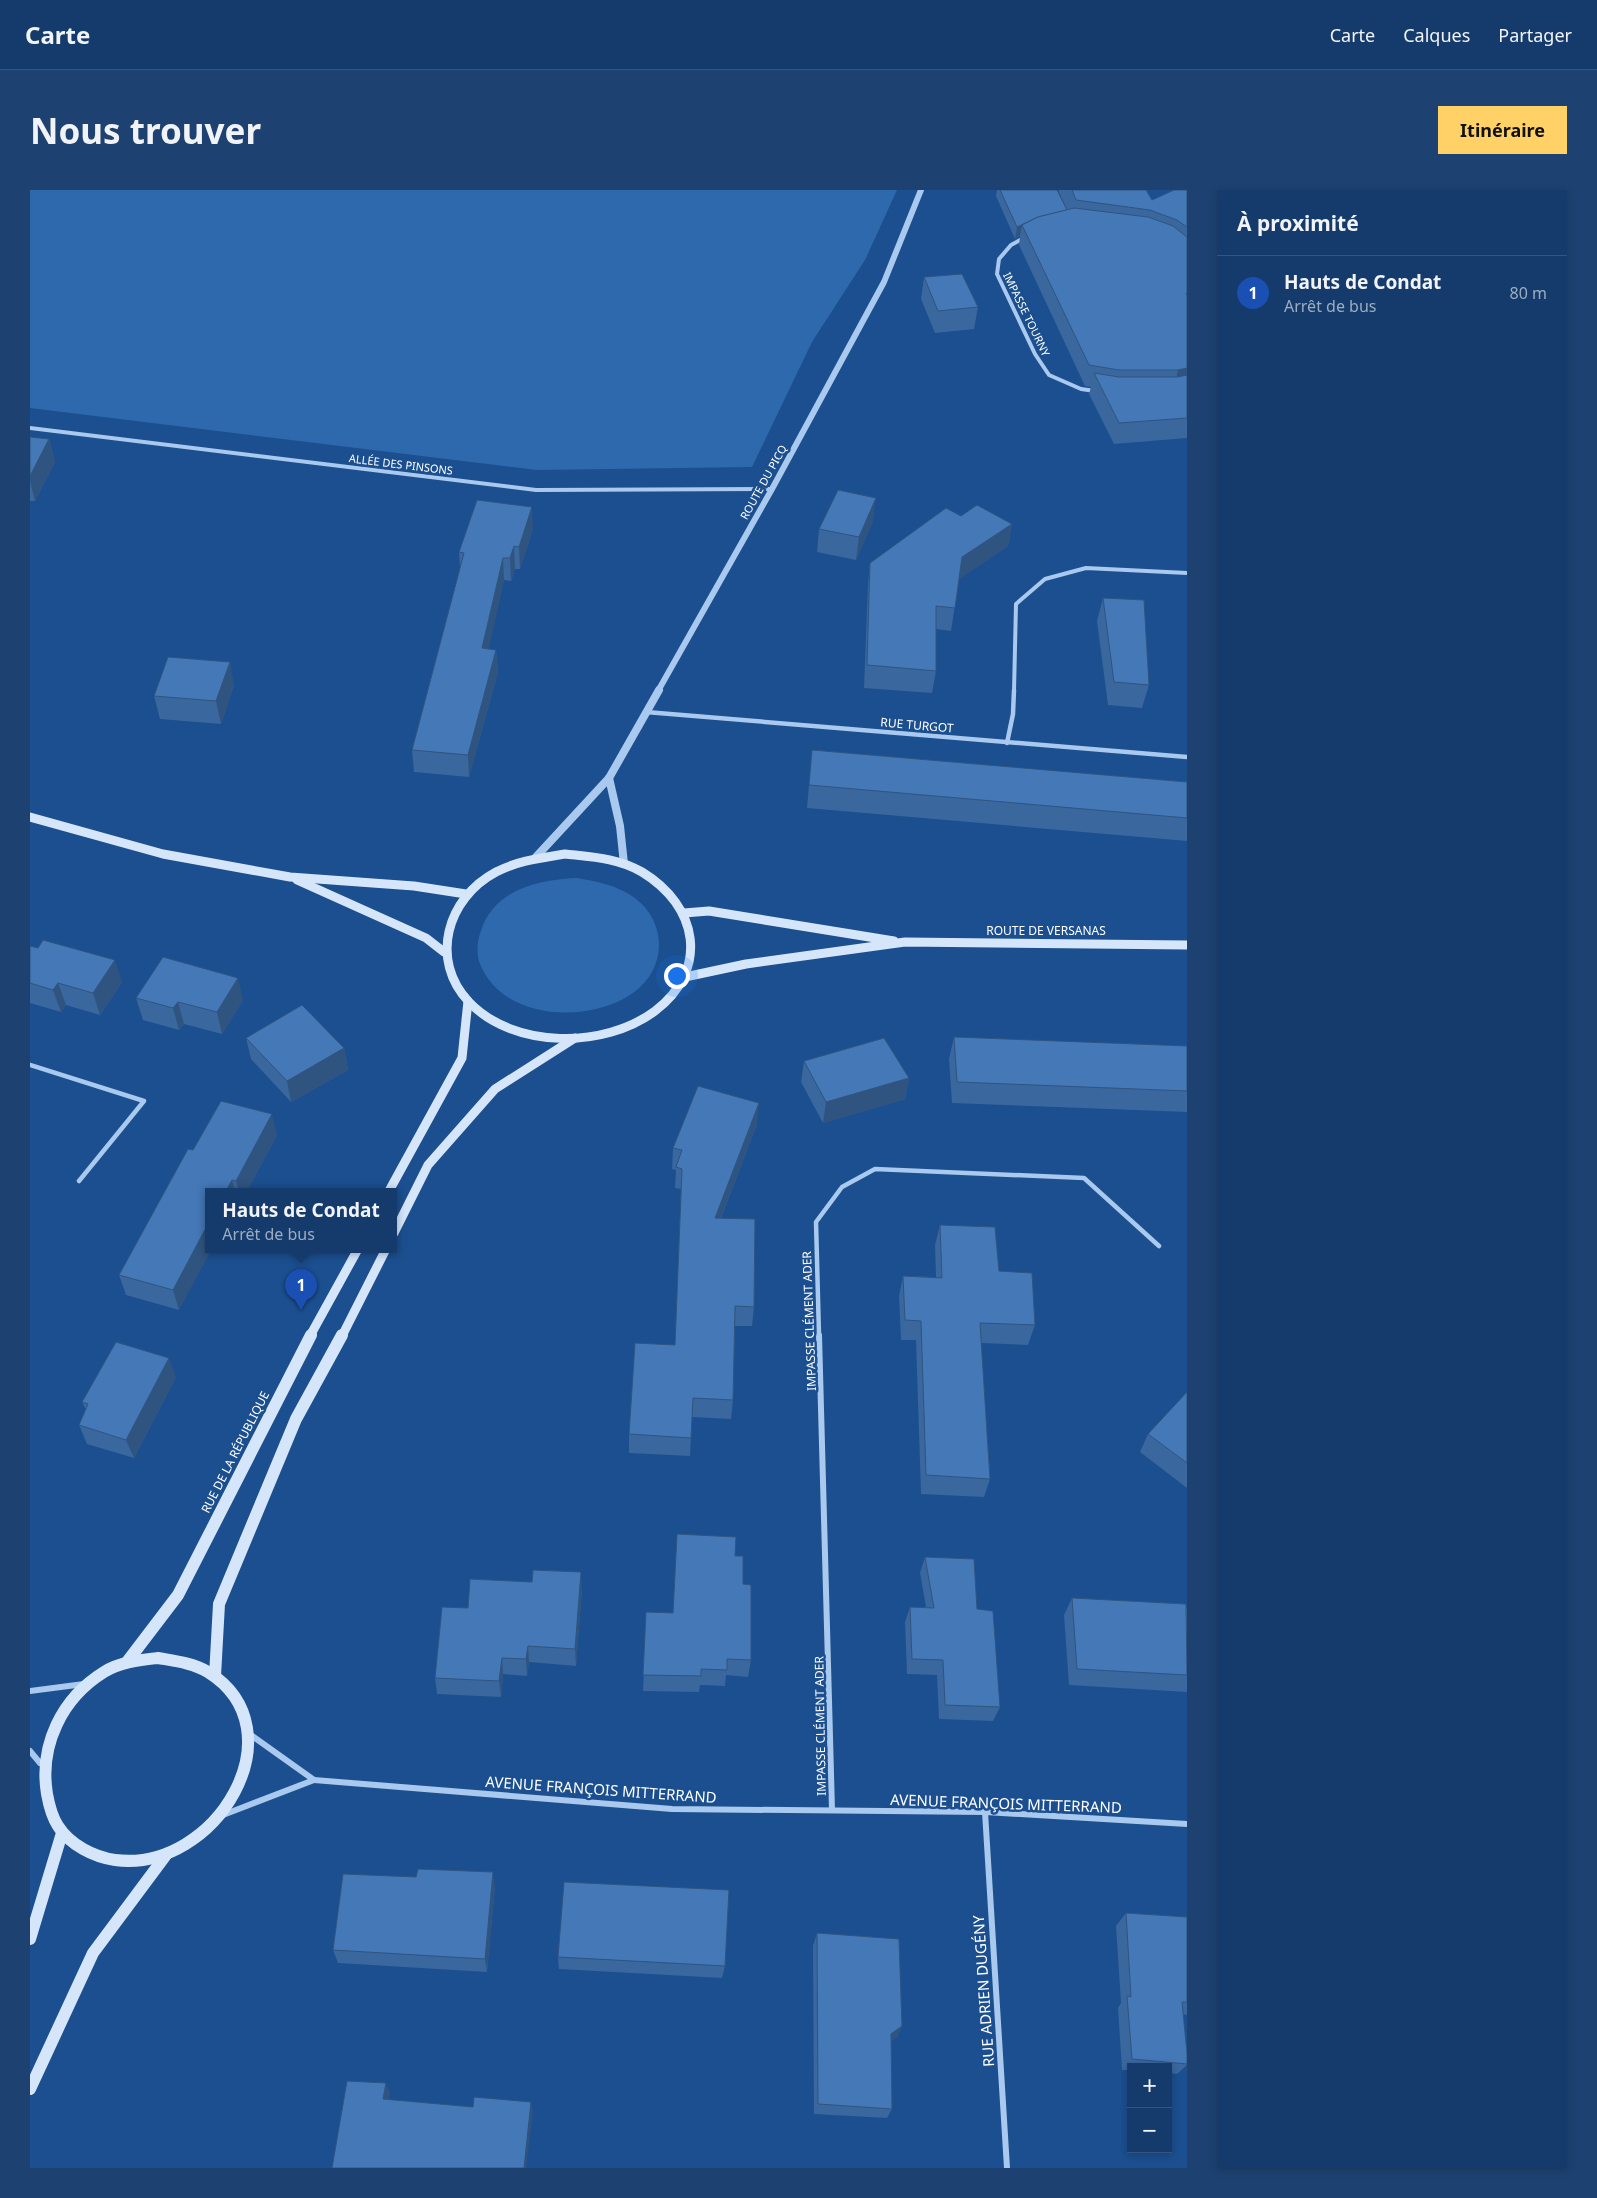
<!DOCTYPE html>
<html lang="fr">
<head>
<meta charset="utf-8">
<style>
  :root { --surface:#143b6b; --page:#1d4271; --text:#f1f3f6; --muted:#9dadc1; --line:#33557e; --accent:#ffd166 }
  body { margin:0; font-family:"Noto Sans",sans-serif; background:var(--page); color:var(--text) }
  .controls { position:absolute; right:15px; bottom:15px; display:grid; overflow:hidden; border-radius:0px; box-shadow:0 2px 8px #0003 }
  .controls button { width:45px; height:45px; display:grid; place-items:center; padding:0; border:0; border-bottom:1px solid var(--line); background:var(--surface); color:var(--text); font:25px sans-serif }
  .you { position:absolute; left:646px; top:785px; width:18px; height:18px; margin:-12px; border:4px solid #fff; border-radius:50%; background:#1a73e8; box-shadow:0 0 0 8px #1a73e833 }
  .badge { display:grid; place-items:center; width:32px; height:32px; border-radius:50%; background:var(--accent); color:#fff; font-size:16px; font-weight:700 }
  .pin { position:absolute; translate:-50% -41px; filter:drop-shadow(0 1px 2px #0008) }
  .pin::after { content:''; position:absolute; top:26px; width:18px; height:15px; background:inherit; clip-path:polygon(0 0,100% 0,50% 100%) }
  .popup { position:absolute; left:175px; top:998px; width:192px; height:65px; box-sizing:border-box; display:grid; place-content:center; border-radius:0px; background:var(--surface); filter:drop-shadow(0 1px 4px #0005); font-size:16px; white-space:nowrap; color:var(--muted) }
  .popup b { font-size:19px; color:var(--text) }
  .popup::after { content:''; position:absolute; left:50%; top:100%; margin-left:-10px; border:10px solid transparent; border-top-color:var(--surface) }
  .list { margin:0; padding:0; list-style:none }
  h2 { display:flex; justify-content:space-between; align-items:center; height:65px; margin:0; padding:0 20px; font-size:21px }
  h2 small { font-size:16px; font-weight:400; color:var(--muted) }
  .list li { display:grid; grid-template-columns:32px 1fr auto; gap:15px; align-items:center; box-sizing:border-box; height:75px; padding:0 20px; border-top:1px solid var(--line) }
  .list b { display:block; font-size:19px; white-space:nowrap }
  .list p { margin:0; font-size:16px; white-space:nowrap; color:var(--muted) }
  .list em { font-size:16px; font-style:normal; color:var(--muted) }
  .map { position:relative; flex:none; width:1157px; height:1978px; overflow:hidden; border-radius:0px }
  header { display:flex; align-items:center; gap:30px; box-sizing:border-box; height:70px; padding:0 25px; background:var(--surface); border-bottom:1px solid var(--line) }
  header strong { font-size:24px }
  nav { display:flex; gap:28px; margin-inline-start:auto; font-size:18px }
  .intro { display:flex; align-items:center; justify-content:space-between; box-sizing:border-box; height:120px; padding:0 30px }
  h1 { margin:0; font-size:35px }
  .button { padding:12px 22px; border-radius:0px; background:var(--accent); color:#111; font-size:18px; font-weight:700 }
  main { display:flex; gap:30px; padding:0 30px }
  aside { flex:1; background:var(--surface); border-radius:0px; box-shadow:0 2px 8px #0003 }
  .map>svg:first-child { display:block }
</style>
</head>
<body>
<header>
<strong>Carte</strong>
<nav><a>Carte</a><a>Calques</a><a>Partager</a></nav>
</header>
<div class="intro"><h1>Nous trouver</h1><a class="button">Itinéraire</a></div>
<main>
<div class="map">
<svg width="1157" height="1978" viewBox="0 0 1157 1978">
  <rect width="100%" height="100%" fill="#1b4f8f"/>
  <!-- green -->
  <g fill="#2e69ad">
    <polygon points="0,0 867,0 835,70 782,152 722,277 507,280 0,218"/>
    <path d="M547 688C564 691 581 694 597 703 637 725 640 777 603 803 559 834 473 831 450 774 446 763 447 751 451 741 464 699 508 690 547 688Z"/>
  </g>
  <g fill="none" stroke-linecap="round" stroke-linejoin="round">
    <!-- minor-far2 -->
    <g stroke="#a9c9ee" stroke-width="4">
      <polyline points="994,48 981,55 969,69 967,84 1005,164 1019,185 1051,199 1065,201"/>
      <polyline points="0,238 506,300 742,299"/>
      <polyline points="984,501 986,414 1015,389 1056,378 1157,383"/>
    </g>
    <!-- minor-far1 -->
    <g stroke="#a9c9ee" stroke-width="4.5">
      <polyline points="616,522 1157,567"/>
      <polyline points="977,553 983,524 984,500"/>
      <polyline points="0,875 114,911 49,991"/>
      <polyline points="789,1146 786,1032 812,997 845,979 1054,988 1129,1056"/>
    </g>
    <!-- minor -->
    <g stroke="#a9c9ee" stroke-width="6">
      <polyline points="789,1145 802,1620"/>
      <polyline points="0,1501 54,1494"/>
      <polyline points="0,1561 10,1573"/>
      <polyline points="284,1590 642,1619 955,1622 1157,1634"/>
      <polyline points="955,1622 977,1978"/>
      <polyline points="193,1625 284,1590 218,1543"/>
    </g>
    <!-- tertiary-far1 -->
    <polyline stroke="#a9c9ee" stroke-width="6" points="628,501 742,299 854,92 891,0"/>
    <!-- tertiary -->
    <g stroke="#a9c9ee" stroke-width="8">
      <polyline points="579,588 590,636 594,674"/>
      <polyline points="505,668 579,588 629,500"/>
    </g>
    <!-- secondary-far1 -->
    <g stroke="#d6e6fa" stroke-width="9">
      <polyline points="0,627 133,664 260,687 384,696 436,704"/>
      <path d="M535 664C562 667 588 668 612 682 668 716 680 779 625 821 574 859 484 859 439 812 399 770 417 708 466 682 487 671 511 668 535 664Z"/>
      <polyline points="267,690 396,748 414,762"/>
      <polyline points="654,723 679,721 864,751"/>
      <polyline points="655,787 716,774 875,752 1157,755"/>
      <polyline points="359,1001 432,868 438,811"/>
      <polyline points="364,1043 398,975 465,899 545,848"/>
      <polyline points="280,1146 328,1059"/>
      <polyline points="312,1146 356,1059"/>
    </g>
    <!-- secondary -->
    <g stroke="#d6e6fa" stroke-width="12">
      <path d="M128 1468C145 1471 163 1473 178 1482 271 1540 186 1683 85 1670 64 1667 40 1655 28 1636 22 1627 19 1615 17 1604 9 1555 32 1508 74 1482 90 1472 110 1470 128 1468Z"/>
      <polyline points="97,1472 148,1405 281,1145"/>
      <polyline points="185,1486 189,1414 266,1229 312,1145"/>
      <polyline points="0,1749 32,1643"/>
      <polyline points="0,1899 63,1763 136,1665"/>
    </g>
  </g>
  <!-- wall -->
  <g fill="#3a679d">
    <polygon points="967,0 1027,0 1037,20 1029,2 1029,0 1116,0 1122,10 1157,0 1157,248 1084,254 1059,204 1061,197 1055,196 989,55 990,46 985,49 966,6"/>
    <polygon points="894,87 948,117 944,139 905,143 891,109"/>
    <polygon points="0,247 19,249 25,272 5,311 0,311"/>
    <polygon points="931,326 982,334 978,356 929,389 921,441 906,439 906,481 902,503 834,498 838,395 840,373"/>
    <polygon points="843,331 826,370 787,362 789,339"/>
    <polygon points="503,339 490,379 485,379 481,391 474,390 458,459 466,460 468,482 439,587 384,582 382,560 430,378 429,362"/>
    <polygon points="1073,408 1119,495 1112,518 1078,515 1067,431"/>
    <polygon points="204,495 191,534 130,529 124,506"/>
    <polygon points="782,560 1157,592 1157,651 777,618"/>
    <polygon points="0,756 92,792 70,825 36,815 31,822 0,813"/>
    <polygon points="106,808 213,810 192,844 154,834 149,840 113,830"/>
    <polygon points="924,847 1157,856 1157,922 922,913 919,869"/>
    <polygon points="216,848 314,858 318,880 261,912 221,869"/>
    <polygon points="774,871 879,888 875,909 793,933 771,892"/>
    <polygon points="727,934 691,1028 724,1117 722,1136 705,1136 703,1210 701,1229 662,1227 660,1266 599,1263 599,1244 645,1155 651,999 645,998 646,980 642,979 643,958"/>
    <polygon points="247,945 217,1001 178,1001 149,1120 96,1105 89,1085 163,960"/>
    <polygon points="910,1035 969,1081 1005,1135 998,1155 951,1153 960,1289 954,1307 891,1304 886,1150 871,1150 869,1106 873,1086 906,1087 905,1055"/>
    <polygon points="146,1187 104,1268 57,1254 49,1235 56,1220 52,1212"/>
    <polygon points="1157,1202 1157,1298 1110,1262 1118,1244"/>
    <polygon points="705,1366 713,1394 721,1470 718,1487 696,1485 695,1496 670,1495 669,1502 613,1501 616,1422 643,1423"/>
    <polygon points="895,1367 947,1419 970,1517 963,1531 909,1529 907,1485 877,1484 875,1432 880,1417 896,1417 890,1383"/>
    <polygon points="552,1399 546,1476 499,1472 497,1486 473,1484 471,1507 407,1504 405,1488 438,1418"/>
    <polygon points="1042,1408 1157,1418 1157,1502 1039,1495 1034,1425"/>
    <polygon points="465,1696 457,1782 308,1773 303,1760"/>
    <polygon points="1096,1723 1157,1727 1157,1825 1153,1824 1157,1863 1157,1875 1147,1884 1138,1883 1138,1877 1101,1877 1101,1880 1092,1880 1088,1818 1091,1813 1086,1736"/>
    <polygon points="787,1743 872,1836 867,1847 861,1851 862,1919 857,1928 784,1924 783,1756"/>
    <polygon points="528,1767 695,1776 692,1788 529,1779"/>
  </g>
  <!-- shaded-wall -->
  <g fill="#305480">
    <polygon points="1004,29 992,35 990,46 985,49 987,37"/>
    <polygon points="1157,178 1157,196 1143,200 1148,180"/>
    <polygon points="19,249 25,272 5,311 0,291 0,286"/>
    <polygon points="846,308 843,331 826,370 829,347"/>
    <polygon points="502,317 503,339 490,379 489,357"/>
    <polygon points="982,334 978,356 928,390 932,367"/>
    <polygon points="484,356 485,379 481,391 480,368"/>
    <polygon points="473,368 474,390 454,481 452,458"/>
    <polygon points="466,460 468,482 439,587 438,565"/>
    <polygon points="200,472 204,495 191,534 186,511"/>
    <polygon points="85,770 92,792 70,825 63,803"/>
    <polygon points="208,788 213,810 192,844 187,822"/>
    <polygon points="28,793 36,815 31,822 23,800"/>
    <polygon points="148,812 154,834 149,840 143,818"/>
    <polygon points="314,858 318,880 261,912 257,891"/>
    <polygon points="879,888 875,909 793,933 796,912"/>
    <polygon points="729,913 727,934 683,1048 685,1028"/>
    <polygon points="242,924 247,945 217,1001 209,1001 206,991"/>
    <polygon points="202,990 205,1001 196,1001"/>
    <polygon points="178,1034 178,1059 182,1059 149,1120 143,1100"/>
    <polygon points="139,1168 146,1187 104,1268 96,1250"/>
    <polygon points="551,1382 552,1399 546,1476 545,1459"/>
    <polygon points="498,1456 499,1472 497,1486 496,1469"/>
    <polygon points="472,1468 473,1484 471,1507 469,1491"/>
    <polygon points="463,1682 465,1696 457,1782 455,1769"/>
    <polygon points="872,1836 867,1847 856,1855 861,1844"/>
    <polygon points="356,1893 360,1903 357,1918 353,1909"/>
    <polygon points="501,1912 503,1922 496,1978 494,1978"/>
  </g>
  <!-- building -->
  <g fill="#4478b7" stroke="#305480">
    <polygon points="970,0 1027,0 1037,20 1008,27 987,37"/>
    <polygon points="1042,0 1116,0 1122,10 1144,0 1157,0 1157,37 1147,30 1120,20 1046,10"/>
    <polygon points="1044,18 1118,27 1143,36 1157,47 1157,103 1156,103 1157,106 1157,178 1148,180 1089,180 1059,175 992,35 1008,27"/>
    <polygon points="932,84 948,117 908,121 894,87"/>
    <polygon points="1064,183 1089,187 1148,187 1157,185 1157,228 1089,233"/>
    <polygon points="0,247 19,249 0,286"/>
    <polygon points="808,300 846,308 829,347 789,339"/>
    <polygon points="447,310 502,317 489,357 484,356 480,368 473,368 452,458 466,460 438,565 382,560 434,363 429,362"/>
    <polygon points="947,315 982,334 932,367 925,418 906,416 906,481 837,475 840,373 916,318 931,326"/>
    <polygon points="1073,408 1114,410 1119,495 1084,492"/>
    <polygon points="138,467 200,472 186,511 124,506"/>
    <polygon points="782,560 1157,592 1157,628 779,595"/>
    <polygon points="13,750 85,770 63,803 28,793 23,800 0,793 0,756 8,758"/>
    <polygon points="133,767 208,788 187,822 148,812 143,818 106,808"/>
    <polygon points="272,815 314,858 257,891 216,848"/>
    <polygon points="924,847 1157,856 1157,901 927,892"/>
    <polygon points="854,848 879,888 796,912 774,871"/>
    <polygon points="668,896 729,913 685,1028 725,1029 724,1117 705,1116 703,1210 663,1208 661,1248 599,1244 605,1153 645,1155 652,979 646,977 652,960 643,958"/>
    <polygon points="191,911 242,924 206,991 202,990 196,1001 178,1001 178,1034 143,1100 89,1085 158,959 163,960"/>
    <polygon points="910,1035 965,1037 969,1081 1002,1083 1005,1135 950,1133 960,1289 896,1285 891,1131 875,1130 873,1086 912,1088"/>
    <polygon points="86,1152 139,1168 96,1250 49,1235 58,1214 52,1212"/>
    <polygon points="1157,1202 1157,1273 1118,1244"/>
    <polygon points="647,1344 706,1347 705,1366 713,1366 713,1394 721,1395 721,1470 697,1469 697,1480 671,1479 671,1486 613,1485 616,1422 643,1423"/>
    <polygon points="895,1367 944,1369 947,1419 963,1421 970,1517 915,1515 913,1470 882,1469 880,1417 904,1418"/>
    <polygon points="503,1380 551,1382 545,1459 498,1456 496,1469 472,1468 469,1491 405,1488 412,1417 438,1418 440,1389 502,1392"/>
    <polygon points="1042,1408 1156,1414 1157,1485 1047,1479"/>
    <polygon points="388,1679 463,1682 455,1769 303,1760 313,1684 386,1687"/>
    <polygon points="534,1692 699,1700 695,1776 528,1767"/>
    <polygon points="1096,1723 1157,1727 1157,1812 1152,1812 1157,1863 1157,1874 1102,1869 1097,1806 1101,1807"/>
    <polygon points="787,1743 869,1749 872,1836 861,1844 862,1919 788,1914"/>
    <polygon points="317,1891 356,1893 353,1909 443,1917 444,1907 501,1912 494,1978 302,1978"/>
  </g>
  <g text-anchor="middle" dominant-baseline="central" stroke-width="5" stroke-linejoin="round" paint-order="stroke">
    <!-- far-street labels -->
    <g font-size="11" fill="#fff" stroke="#1b4f8f">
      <text transform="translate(997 124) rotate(64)">IMPASSE TOURNY</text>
      <text transform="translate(371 274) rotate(7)">ALLÉE DES PINSONS</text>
      <text transform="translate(733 292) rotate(-61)">ROUTE DU PICQ</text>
    </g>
    <!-- street labels -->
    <g font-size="12" fill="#fff" stroke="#1b4f8f">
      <text transform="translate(887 535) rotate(5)">RUE TURGOT</text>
      <text x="1016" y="740">ROUTE DE VERSANAS</text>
      <text transform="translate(779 1131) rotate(-92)">IMPASSE CLÉMENT ADER</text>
      <text transform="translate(205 1262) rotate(-63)">RUE DE LA RÉPUBLIQUE</text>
      <text transform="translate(790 1536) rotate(-91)">IMPASSE CLÉMENT ADER</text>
    </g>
    <!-- near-street labels -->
    <g font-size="15" fill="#fff" stroke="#1b4f8f">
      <text transform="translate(571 1599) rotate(4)">AVENUE FRANÇOIS MITTERRAND</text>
      <text transform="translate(976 1613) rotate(2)">AVENUE FRANÇOIS MITTERRAND</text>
      <text transform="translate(953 1801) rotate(-94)">RUE ADRIEN DUGÉNY</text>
    </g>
  </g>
</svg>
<div class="controls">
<button>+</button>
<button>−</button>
</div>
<div class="you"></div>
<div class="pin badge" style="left:271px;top:1120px;background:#1a4fb4">1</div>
<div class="popup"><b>Hauts de Condat</b>Arrêt de bus</div>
</div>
<aside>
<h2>À proximité<small></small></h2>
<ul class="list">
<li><span class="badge" style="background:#1a4fb4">1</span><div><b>Hauts de Condat</b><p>Arrêt de bus</p></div><em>80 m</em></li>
</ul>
</aside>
</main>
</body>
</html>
